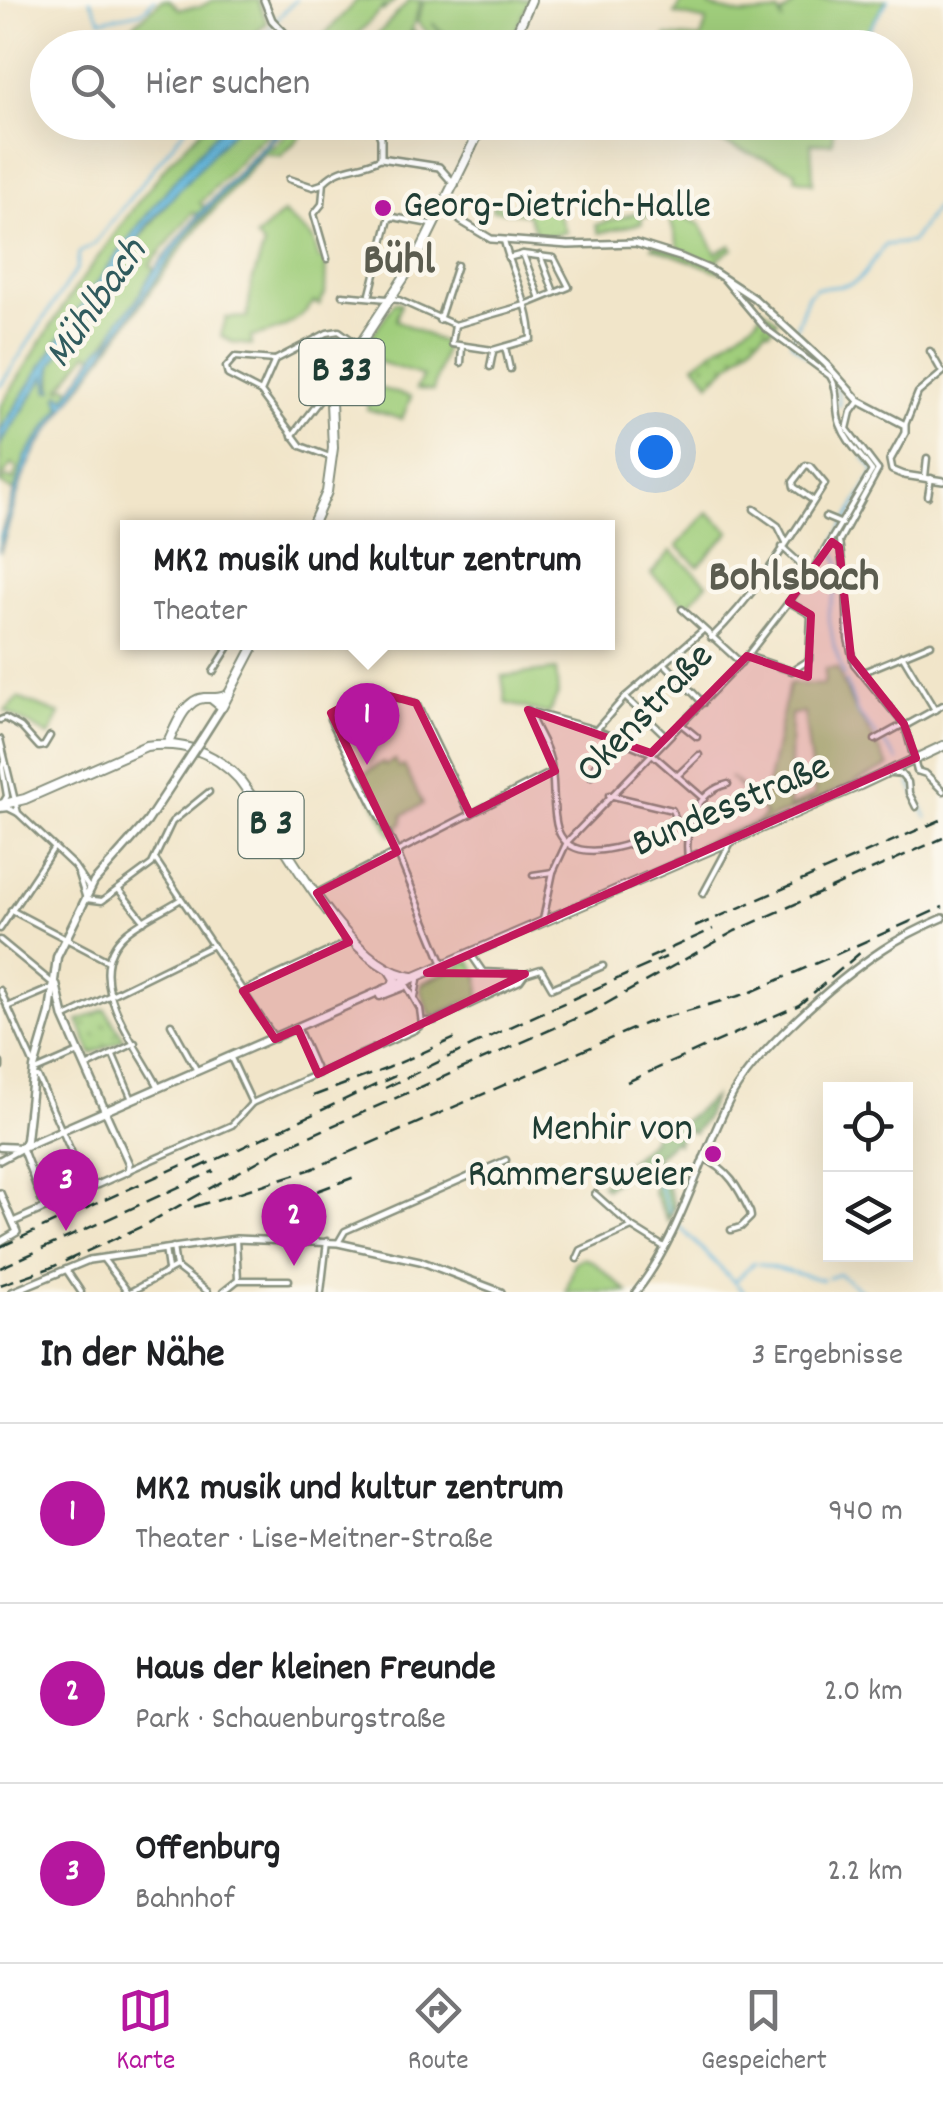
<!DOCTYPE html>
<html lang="de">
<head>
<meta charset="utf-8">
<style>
  :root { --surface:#fff; --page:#f6f6f6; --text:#202124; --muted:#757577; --line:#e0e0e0; --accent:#b5179e }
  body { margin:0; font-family:Dekko,sans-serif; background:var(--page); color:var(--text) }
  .controls { position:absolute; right:30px; bottom:30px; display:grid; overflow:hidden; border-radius:0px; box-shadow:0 10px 40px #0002 }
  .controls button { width:90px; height:90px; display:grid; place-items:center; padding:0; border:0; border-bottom:2px solid var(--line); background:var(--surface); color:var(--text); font:50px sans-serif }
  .you { position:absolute; left:655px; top:452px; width:35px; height:35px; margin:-25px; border:8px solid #fff; border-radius:50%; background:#1a73e8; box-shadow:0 0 0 15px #1a73e833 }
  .badge { display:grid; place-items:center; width:65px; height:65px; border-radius:50%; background:var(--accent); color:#fff; font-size:32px; font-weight:700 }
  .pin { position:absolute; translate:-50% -82px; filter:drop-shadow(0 2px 5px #0008) }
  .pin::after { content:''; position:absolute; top:52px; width:35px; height:30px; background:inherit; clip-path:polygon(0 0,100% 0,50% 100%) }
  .popup { position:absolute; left:120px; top:520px; width:495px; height:130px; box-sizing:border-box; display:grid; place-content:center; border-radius:0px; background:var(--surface); filter:drop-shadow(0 2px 8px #0005); font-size:32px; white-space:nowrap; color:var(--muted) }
  .popup b { font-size:38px; color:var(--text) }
  .popup::after { content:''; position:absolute; left:50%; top:100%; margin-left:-20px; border:20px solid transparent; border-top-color:var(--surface) }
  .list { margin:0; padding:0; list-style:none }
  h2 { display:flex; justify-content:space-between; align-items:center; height:130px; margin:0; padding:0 40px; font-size:42px }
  h2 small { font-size:32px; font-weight:400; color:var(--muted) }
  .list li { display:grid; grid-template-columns:65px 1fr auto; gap:30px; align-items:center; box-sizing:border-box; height:180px; padding:0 40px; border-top:2px solid var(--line) }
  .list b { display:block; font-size:38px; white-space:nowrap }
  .list p { margin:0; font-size:32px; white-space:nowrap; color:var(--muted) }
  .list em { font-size:32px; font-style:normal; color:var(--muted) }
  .icon { flex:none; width:55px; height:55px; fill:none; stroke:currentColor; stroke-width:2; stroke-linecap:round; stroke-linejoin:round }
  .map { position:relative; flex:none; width:943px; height:1292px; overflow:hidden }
  .search { position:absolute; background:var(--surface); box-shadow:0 10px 40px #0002; left:30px; right:30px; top:30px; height:110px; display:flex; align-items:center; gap:25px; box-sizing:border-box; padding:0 35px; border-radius:55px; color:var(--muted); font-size:38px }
  .sheet { height:670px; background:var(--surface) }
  nav { display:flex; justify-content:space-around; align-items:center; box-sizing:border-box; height:140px; border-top:2px solid var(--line); background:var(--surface); font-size:28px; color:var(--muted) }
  nav a { display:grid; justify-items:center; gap:5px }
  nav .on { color:var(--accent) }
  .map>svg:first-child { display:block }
</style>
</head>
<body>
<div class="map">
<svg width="943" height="1292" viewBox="0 0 943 1292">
  <defs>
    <pattern id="forest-firs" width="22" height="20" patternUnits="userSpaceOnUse" patternTransform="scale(2.5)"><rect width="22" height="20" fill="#80b16c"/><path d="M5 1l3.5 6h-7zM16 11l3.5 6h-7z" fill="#68915a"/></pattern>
    <pattern id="garden-dots" width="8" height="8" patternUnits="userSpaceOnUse" patternTransform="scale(2.5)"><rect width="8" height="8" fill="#a0ce7c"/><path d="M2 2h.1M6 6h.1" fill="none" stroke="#82a866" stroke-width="1.8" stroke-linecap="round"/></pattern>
  </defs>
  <rect width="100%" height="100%" fill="#fbf7ec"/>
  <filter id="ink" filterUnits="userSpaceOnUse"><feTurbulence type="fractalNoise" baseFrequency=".01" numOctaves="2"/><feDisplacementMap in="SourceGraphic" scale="20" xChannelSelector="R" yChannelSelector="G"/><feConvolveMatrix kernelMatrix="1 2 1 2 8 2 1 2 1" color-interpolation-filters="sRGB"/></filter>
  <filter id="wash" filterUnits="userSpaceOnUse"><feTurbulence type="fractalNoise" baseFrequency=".0048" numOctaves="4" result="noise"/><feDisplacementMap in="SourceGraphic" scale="40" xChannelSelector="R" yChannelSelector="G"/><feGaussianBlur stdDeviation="2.25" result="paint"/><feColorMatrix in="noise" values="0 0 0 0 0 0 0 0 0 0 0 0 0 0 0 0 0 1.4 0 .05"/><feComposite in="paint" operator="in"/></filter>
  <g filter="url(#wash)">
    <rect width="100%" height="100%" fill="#f1e5c9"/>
    <!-- green -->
    <g fill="#a0ce7c" stroke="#608658" stroke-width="2.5" fill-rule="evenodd">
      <polygon points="162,0 169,0 179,9 200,7 213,0 258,0 267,23 240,47 118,47 114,42"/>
      <polygon points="357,0 395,0 382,12 385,5 346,47 312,48"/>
      <polygon points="410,0 421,0 412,30 403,45 414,31 432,47 365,48"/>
      <polygon points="424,0 530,0 508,47 461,47 432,23 443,35 437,42 417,22"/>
      <polygon points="683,0 710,0 710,7 742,15 779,12 783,22 782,15 799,0 887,0 858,47 662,47 666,36 701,39 707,21 675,14"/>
      <path d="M208 123H226C137 215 69 323 0 431V407L70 296 135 206 172 159Z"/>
      <polygon points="240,123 280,123 254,145 200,203 205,208 198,214 192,213 150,265 154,269 136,301 95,357 88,353 60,389 67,386 73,391 66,398 58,396 61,407 25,457 14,492 0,483 7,477 13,480 17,468 12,464 0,480 0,445 46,375 49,391 53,390 52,365 115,270 183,183"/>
      <polygon points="296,123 301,123 303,134 281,156 264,153 188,240 77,392 171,255 257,155 266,148 273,147"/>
      <polygon points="611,123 834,123 832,143 811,143 813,179 813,183 795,178 796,171 699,134 635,134"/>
      <polygon points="554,204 566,232 539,238 527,214 492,210 493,205 521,209"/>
      <polygon points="669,210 700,224 716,253 731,245 733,249 718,258 721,272 652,247 654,244 680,252 668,213 641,217 642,223 599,233 596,225 639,212"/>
      <path d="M283 213 313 239 319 259 326 260 325 294 319 305 314 302C296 324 278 332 251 337V345L234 343 221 336 226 318 247 317 252 282 264 246 256 237Z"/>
      <polygon points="395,302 401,303 396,320 446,344 433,391 416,389 423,376 358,355"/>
      <polygon points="343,378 411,397 402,419 367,409 368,402 338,394"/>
      <polygon points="708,512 730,532 698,566 677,546"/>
      <polygon points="671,551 707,583 687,606 651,574"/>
      <path d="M837 668 851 702 889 766 824 797 699 848 698 845 759 821 766 814 730 777 763 805 789 684 824 685 825 669ZM804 713 815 796 789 808 791 714Z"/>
      <polygon points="556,670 558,694 549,714 506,703 502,676"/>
      <polygon points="18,698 60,714 49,736 5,711"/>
      <polygon points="395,760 399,768 404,766 423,804 403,815 402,824 397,827 399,831 391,835 361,776 383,762 385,765"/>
      <polygon points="470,961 479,975 480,996 431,1017 420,989 423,983"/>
      <polygon points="583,1258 592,1261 628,1292 566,1292 575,1262"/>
    </g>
    <!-- forest -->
    <polygon fill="url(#forest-firs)" stroke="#507750" stroke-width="2.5" points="713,1097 705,1119 694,1133 687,1130 679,1136 677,1144 674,1141 656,1157 675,1207 668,1222 653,1191 656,1185 651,1181 650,1172 641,1160 606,1189 601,1185 650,1142 658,1126 672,1121 676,1127"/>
    <!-- garden -->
    <g fill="url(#garden-dots)" stroke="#608658" stroke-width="2.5">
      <polygon points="763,308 777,321 770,331 766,330 710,383 695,364 757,319"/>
      <polygon points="105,1009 124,1039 92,1054 78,1021"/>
    </g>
    <!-- water -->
    <g fill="#61b6dd" stroke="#407a88" stroke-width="2.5">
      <polygon points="285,122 289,123 196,222 37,448 23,477 0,553 0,538 25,457 61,407 58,397 60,394 66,398 99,349 110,340 119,320 136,301 150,276 198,214"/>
      <path d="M226 123H240L149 223 52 365 50 384 53 390 49 391 45 376 0 445V431C69 323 137 215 226 123Z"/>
    </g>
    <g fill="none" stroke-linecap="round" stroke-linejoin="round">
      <!-- stream -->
      <g stroke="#61b6dd" stroke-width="2.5">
        <polyline points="90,0 101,20 141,12 154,0"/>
        <polyline points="276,20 296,0"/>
        <polyline points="860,43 888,0"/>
        <polyline points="252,48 264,39 272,25"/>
        <polyline points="0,386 77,268 79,253 94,244 190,122"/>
        <path d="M839 406C839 367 815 365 791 342L808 295 816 288C865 286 856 283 885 245L911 242 943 197"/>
        <polyline points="835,541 874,473 874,469 864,457"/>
        <polyline points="833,549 839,561 840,578 828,613 834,646 844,676"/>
        <polyline points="846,681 857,712 877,736"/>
        <polyline points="881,740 898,760"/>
        <polyline points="910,783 927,817"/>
        <polyline points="649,1160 669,1211"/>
        <polyline points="680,1227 744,1292"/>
        <polyline points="758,1264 823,1280"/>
        <polyline points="828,1278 839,1274 863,1292"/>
        <polyline points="734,1282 754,1263"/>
      </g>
    </g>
  </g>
  <g filter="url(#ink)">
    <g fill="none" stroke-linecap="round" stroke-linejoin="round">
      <defs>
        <g id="minor">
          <polyline points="289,179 313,187 322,184"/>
          <polyline points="523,254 539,296"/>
          <polyline points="540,255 554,292"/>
          <path d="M327 259 314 214 322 204 324 182C342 164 360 170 381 158"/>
          <path d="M723 278 765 328 830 376C840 391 834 407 840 424 847 443 861 455 872 471"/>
          <polyline points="370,294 389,219 393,217 430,224"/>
          <polyline points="342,295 399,300 455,325 525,305 569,287 554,258 523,254 508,258"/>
          <polyline points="439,320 457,265"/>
          <path d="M455 325 452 344 493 350 531 339C531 306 512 274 504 241"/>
          <polyline points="505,347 510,369"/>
          <polyline points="930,351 942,372"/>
          <polyline points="461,363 462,346"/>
          <polyline points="490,367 493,352"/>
          <polyline points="261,392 228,375 226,367 235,357 275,360"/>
          <polyline points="859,401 851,412 847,429 878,470"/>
          <polyline points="905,425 918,393 943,372"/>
          <polyline points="292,436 321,398 344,362"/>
          <polyline points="330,457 301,446 261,392 275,360 327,333 339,331 360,346"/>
          <polyline points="878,470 839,541 846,587 848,639 854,664 905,726 917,771"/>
          <polyline points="925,477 927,458"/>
          <polyline points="928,496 931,478"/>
          <polyline points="754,509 778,526 786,542"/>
          <polyline points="825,517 842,524"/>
          <polyline points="782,547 811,573"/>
          <polyline points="682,609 741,663"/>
          <path d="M711 638C756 595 792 535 825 484L810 466 806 465 793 482 794 487 814 501"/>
          <polyline points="902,655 935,710"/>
          <polyline points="747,656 792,671 809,660 811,615 789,602"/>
          <polyline points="665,664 703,703"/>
          <polyline points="213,672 232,642"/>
          <polyline points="861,673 931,644"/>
          <polyline points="625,697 667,737"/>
          <path d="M528 710C534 728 546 742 550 760 556 783 551 808 558 830 574 873 651 838 677 822L672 810 609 795"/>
          <polyline points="528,711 596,730 651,753 704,799"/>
          <polyline points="0,720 5,718 21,727 39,747 44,746 50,736"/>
          <polyline points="681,724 697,737"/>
          <polyline points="905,726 943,705"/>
          <polyline points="596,730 625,697 702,631"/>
          <polyline points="0,739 18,813 74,866 89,888"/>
          <polyline points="875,740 904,724"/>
          <polyline points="917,771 926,774 943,791"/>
          <polyline points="892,773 901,774 908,782 909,793 916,807"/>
          <polyline points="591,776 608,736"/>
          <polyline points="677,776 699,755"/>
          <polyline points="4,801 7,796 2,767 4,762"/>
          <polyline points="0,809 8,808 18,813"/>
          <polyline points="155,859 275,1039"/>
          <path d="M688 859C684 828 695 792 728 784"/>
          <polyline points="78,874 86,899 102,901 152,864 172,822 209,792"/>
          <polyline points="533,875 553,872"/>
          <polyline points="119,890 144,921"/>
          <polyline points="317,893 552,772"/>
          <polyline points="703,894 731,842"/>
          <polyline points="11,910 108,961"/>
          <polyline points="543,920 553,872 567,842 747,656 811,573 872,471"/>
          <polyline points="0,929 53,849"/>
          <polyline points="0,940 51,982"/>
          <polyline points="470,953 483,972 525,974 541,969 552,988 603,966"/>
          <polyline points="442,962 397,852 330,719 331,713 372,691 416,703 470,814"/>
          <polyline points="0,990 33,1063"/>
          <polyline points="243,991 351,941"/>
          <polyline points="415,997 418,980"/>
          <polyline points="7,1007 54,987"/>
          <polyline points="64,1018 213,945"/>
          <polyline points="424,1021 434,1021 520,981 525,974"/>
          <polyline points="171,1024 196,1069"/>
          <polyline points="298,1029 318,1074"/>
          <polyline points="113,1055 131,1097"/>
          <polyline points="231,1058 252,1103"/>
          <polyline points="0,1063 0,1068"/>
          <polyline points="86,1067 135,1043"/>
          <polyline points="33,1072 79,1052"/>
          <polyline points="33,1077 38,1077 87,1187"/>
          <path d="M158 1086C136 1043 77 974 127 932 143 919 164 910 181 899"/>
          <path d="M703 1158C729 1170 738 1187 750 1212L751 1217 741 1227 731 1230"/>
          <polyline points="129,1170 232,1125 252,1103 415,1030 422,1024 420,1009 407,986"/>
          <polyline points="595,1194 632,1227 664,1247"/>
          <polyline points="338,1243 345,1231 506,1160"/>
          <polyline points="173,1247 176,1267"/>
          <polyline points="165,1249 168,1269"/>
          <polyline points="577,1259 581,1250 632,1227"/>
          <polyline points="104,1260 128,1292"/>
          <polyline points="176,1267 208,1292"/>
          <polyline points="67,1271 81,1292"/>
          <polyline points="238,1280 289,1280"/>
          <polyline points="130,1292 176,1267"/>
          <polyline points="223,1292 238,1280 236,1239"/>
          <polyline points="321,1292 327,1241"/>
        </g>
        <g id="tertiary">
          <polyline points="264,0 272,20 299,48"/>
          <polyline points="375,122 381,138 381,158 439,167 455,185"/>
          <polyline points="446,205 461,221 491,239 568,245 635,243 683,258 711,270 754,298 826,364 859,401 905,425 905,433 890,460 892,470 904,475 943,481"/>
          <polyline points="0,1160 22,1148 45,1208"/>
          <polyline points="0,1193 17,1232 0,1242"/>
          <polyline points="13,1222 128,1171 129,1164 106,1113"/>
          <polyline points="12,1292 89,1260 236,1239 338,1243 420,1261 501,1292"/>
          <path d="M636 1292C680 1237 698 1162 730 1099 754 1052 837 980 882 950 901 937 922 927 943 918"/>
        </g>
        <g id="secondary">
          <polyline points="201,740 222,707"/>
          <polyline points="56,984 64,1018 106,1113"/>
          <polyline points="380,996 403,987"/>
          <polyline points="0,1147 22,1148"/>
          <polyline points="23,1147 396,984"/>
          <polyline points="22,1148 26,1140 34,1068 50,1013 57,957 94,882 147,822 191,755"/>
        </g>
        <g id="primary">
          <polyline points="510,48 531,0"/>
          <polyline points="311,528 327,492 333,448 331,402 340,375 418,256 484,122"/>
          <polyline points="212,699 222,707 256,642"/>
          <path d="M168 743C175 728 185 699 204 698 215 698 219 699 229 694"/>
          <path d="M0 805 25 799 146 746C183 741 213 751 239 779 279 831 346 971 413 977"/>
          <polyline points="390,971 395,979 393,985"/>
          <polyline points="401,983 860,785 943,746"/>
        </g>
      </defs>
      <!-- minor casing -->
      <use href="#minor" stroke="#88917e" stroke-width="9"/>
      <!-- tertiary casing -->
      <use href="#tertiary" stroke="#88917e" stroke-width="10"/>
      <!-- secondary casing -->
      <use href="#secondary" stroke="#88917e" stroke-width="11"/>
      <!-- primary casing -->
      <use href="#primary" stroke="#88917e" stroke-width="12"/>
      <!-- minor -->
      <use href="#minor" stroke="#fff" stroke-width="4"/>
      <!-- tertiary -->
      <use href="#tertiary" stroke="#fff" stroke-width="5"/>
      <!-- secondary -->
      <use href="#secondary" stroke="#fff" stroke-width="6"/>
      <!-- primary -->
      <use href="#primary" stroke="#fff" stroke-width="8"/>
      <!-- rail -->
      <g stroke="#1f3d34" stroke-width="2.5" stroke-dasharray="15 8" stroke-linecap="butt">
        <polyline points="695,927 943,819"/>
        <polyline points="649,958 713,929"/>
        <polyline points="627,1082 799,1005 861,952"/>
        <polyline points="385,1088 508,1028 666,957"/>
        <polyline points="313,1096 388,1068 460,1036"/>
        <polyline points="196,1169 395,1076"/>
        <polyline points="317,1191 360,1175"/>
        <polyline points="194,1207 312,1169 646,1023 749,993 943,907"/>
        <polyline points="0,1247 209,1153"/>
        <polyline points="0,1268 214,1171"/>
        <polyline points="0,1285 50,1268 145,1225 278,1150 595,1010 735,931 943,838"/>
      </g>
      <defs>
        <polyline id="secondary-bridge" points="191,755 201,740"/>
      </defs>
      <!-- secondary-bridge casing -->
      <use href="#secondary-bridge" stroke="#88917e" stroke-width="11" stroke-linecap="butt"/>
      <!-- secondary-bridge -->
      <use href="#secondary-bridge" stroke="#fff" stroke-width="6"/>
    </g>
  </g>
  <!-- marked area -->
  <path fill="#c2185b" fill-opacity="0.2" stroke="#c2185b" stroke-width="8" stroke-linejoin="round" d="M832 542 839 547 851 657 904 724 916 758 427 973 525 974 318 1074 298 1029 275 1039 243 991 349 942 317 893 397 852 331 713 372 691 416 703 470 814 555 771 528 710 651 753 747 656 808 677 811 615 789 602Z"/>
  <!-- markers -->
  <g fill="#b5179e" stroke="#fbf7ec" stroke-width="4">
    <circle cx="383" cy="208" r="10"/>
    <circle cx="713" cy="1154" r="10"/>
  </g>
  <g text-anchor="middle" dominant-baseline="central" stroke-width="9" stroke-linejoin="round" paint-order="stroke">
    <!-- shield labels -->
    <g fill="#fbf7ec" stroke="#61756b" stroke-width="2.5">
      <rect x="299.5" y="339" width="85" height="66" rx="8"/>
      <rect x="238.5" y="792" width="65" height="66" rx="8"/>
    </g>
    <g font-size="38" font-weight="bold" fill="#1f3d34">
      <text x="342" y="372">B 33</text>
      <text x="271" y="825">B 3</text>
    </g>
    <!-- poi labels -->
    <g font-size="40" fill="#1f3d34" stroke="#fbf7ec" text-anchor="start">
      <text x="403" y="208">Georg-Dietrich-Halle</text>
      <text x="693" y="1131" text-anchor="end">Menhir von<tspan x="693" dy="46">Rammersweier</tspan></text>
    </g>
    <!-- street labels -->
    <g font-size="40" fill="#1f3d34" stroke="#fbf7ec">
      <text transform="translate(647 715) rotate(-46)">Okenstraße</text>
      <text transform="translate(732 808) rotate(-23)">Bundesstraße</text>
    </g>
    <!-- water labels -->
    <g font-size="42" font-style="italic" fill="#305b5e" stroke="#fbf7ec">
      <text transform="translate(98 305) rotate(-55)">Mühlbach</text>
    </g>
    <!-- quarter labels -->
    <g font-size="45" font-weight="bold" fill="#5b5c4f" stroke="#fbf7ec">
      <text x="399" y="263">Bühl</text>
      <text x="794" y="580">Bohlsbach</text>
    </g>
  </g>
</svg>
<div class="controls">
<button><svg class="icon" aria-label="locate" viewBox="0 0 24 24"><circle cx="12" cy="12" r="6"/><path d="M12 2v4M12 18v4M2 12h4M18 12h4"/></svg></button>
<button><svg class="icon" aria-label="layers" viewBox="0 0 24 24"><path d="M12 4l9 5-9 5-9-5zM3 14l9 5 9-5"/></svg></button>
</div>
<div class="you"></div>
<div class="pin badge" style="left:367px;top:765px">1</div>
<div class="popup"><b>MK2 musik und kultur zentrum</b>Theater</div>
<div class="pin badge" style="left:294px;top:1266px">2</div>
<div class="pin badge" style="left:66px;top:1231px">3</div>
<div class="search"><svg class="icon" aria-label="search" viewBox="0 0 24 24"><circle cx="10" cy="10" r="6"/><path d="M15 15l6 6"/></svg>Hier suchen</div>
</div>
<section class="sheet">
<h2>In der Nähe<small>3 Ergebnisse</small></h2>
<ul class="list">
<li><span class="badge">1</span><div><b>MK2 musik und kultur zentrum</b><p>Theater · Lise-Meitner-Straße</p></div><em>940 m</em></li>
<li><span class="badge">2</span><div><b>Haus der kleinen Freunde</b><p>Park · Schauenburgstraße</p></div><em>2.0 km</em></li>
<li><span class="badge">3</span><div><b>Offenburg</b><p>Bahnhof</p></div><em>2.2 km</em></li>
</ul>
</section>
<nav>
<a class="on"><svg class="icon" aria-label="map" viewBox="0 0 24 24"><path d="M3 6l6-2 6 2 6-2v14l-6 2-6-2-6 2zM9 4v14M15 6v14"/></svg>Karte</a>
<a><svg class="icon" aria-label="directions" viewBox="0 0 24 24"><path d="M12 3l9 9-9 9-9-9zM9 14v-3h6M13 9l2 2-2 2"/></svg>Route</a>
<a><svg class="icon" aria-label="saved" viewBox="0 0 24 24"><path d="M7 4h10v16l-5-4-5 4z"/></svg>Gespeichert</a>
</nav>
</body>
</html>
